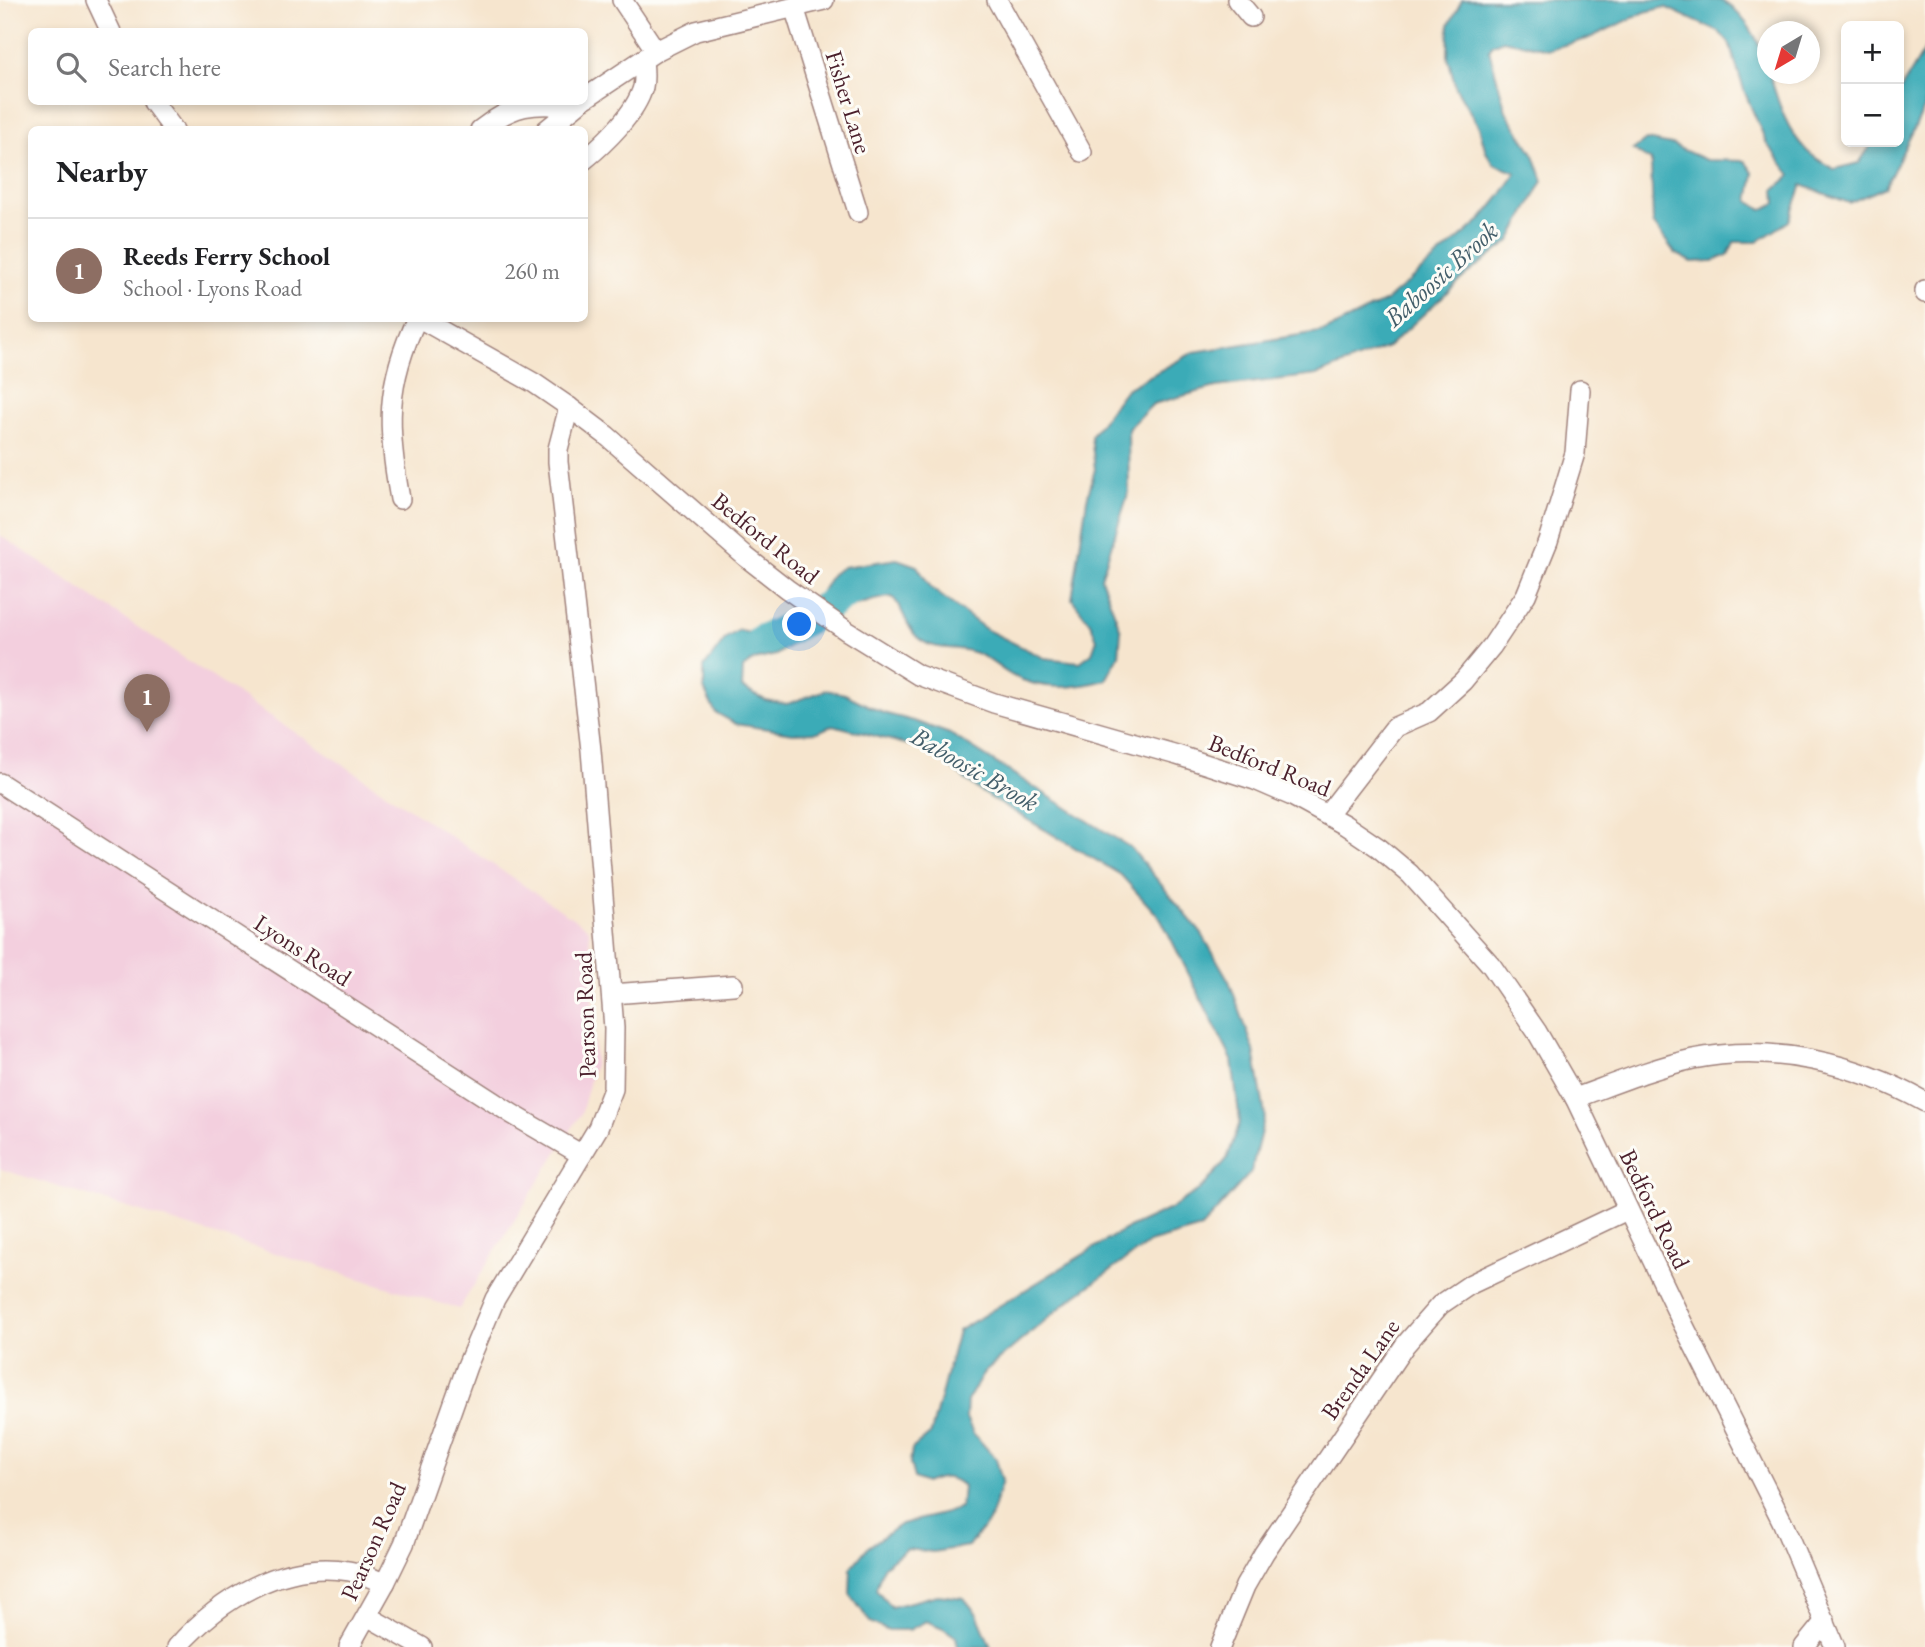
<!DOCTYPE html>
<html lang="en">
<head>
<meta charset="utf-8">
<style>
  :root { --surface:#fff; --page:#f6f6f6; --text:#202124; --muted:#757577; --line:#e0e0e0; --accent:#1f6fb2 }
  body { margin:0; font-family:"EB Garamond",serif; background:var(--page); color:var(--text) }
  .controls { position:absolute; right:21px; top:21px; display:grid; overflow:hidden; border-radius:10px; box-shadow:0 4px 10px #0003 }
  .controls button { width:63px; height:63px; display:grid; place-items:center; padding:0; border:0; border-bottom:2px solid var(--line); background:var(--surface); color:var(--text); font:35px sans-serif }
  .compass { position:absolute; left:1757px; top:21px; width:63px; height:63px; border-radius:50%; background:var(--surface); box-shadow:0 4px 10px #0003; rotate:218deg }
  .you { position:absolute; left:800px; top:625px; width:24px; height:24px; margin:-18px; border:5px solid #fff; border-radius:50%; background:#1a73e8; box-shadow:0 0 0 10px #1a73e833 }
  .badge { display:grid; place-items:center; width:46px; height:46px; border-radius:50%; background:var(--accent); color:#fff; font-size:23px; font-weight:700 }
  .pin { position:absolute; translate:-50% -58px; filter:drop-shadow(0 2px 4px #0008) }
  .pin::after { content:''; position:absolute; top:37px; width:24px; height:21px; background:inherit; clip-path:polygon(0 0,100% 0,50% 100%) }
  .list { margin:0; padding:0; list-style:none }
  h2 { display:flex; justify-content:space-between; align-items:center; height:91px; margin:0; padding:0 28px; font-size:30px }
  h2 small { font-size:23px; font-weight:400; color:var(--muted) }
  .list li { display:grid; grid-template-columns:46px 1fr auto; gap:21px; align-items:center; box-sizing:border-box; height:105px; padding:0 28px; border-top:2px solid var(--line) }
  .list b { display:block; font-size:26px; white-space:nowrap }
  .list p { margin:0; font-size:23px; white-space:nowrap; color:var(--muted) }
  .list em { font-size:23px; font-style:normal; color:var(--muted) }
  .icon { flex:none; width:38px; height:38px; fill:none; stroke:currentColor; stroke-width:2; stroke-linecap:round; stroke-linejoin:round }
  .map { position:relative; flex:none; width:1925px; height:1647px; overflow:hidden }
  .search { position:absolute; background:var(--surface); box-shadow:0 4px 10px #0003; left:28px; top:28px; width:560px; height:77px; display:flex; align-items:center; gap:18px; box-sizing:border-box; padding:0 24px; border-radius:10px; color:var(--muted); font-size:26px }
  .panel { position:absolute; background:var(--surface); box-shadow:0 4px 10px #0003; left:28px; top:126px; width:560px; height:196px; border-radius:10px }
  .map>svg:first-child { display:block }
</style>
</head>
<body>
<div class="map">
<svg width="1925" height="1647" viewBox="0 0 1925 1647">
  <rect width="100%" height="100%" fill="#fdfcf7"/>
  <filter id="ink" filterUnits="userSpaceOnUse"><feTurbulence type="fractalNoise" baseFrequency=".0143" numOctaves="2"/><feDisplacementMap in="SourceGraphic" scale="14" xChannelSelector="R" yChannelSelector="G"/><feConvolveMatrix kernelMatrix="1 2 1 2 8 2 1 2 1" color-interpolation-filters="sRGB"/></filter>
  <filter id="wash" filterUnits="userSpaceOnUse"><feTurbulence type="fractalNoise" baseFrequency=".00686" numOctaves="4" result="noise"/><feDisplacementMap in="SourceGraphic" scale="28" xChannelSelector="R" yChannelSelector="G"/><feGaussianBlur stdDeviation="1.57" result="paint"/><feColorMatrix in="noise" values="0 0 0 0 0 0 0 0 0 0 0 0 0 0 0 0 0 1.4 0 .05"/><feComposite in="paint" operator="in"/></filter>
  <g filter="url(#wash)">
    <rect width="100%" height="100%" fill="#f6e5ce"/>
    <!-- built -->
    <polygon fill="#f3cfde" points="0,535 589,929 595,1062 581,1114 459,1309 0,1169"/>
    <!-- water -->
    <g fill="#3babb7" stroke="#426571" stroke-width="2">
      <path d="M1462 0H1721C1779 36 1762 105 1807 151 1814 158 1825 164 1834 169L1859 163 1873 142H1899V92L1925 49V107L1885 187 1849 203 1802 185 1789 221 1757 242H1734L1728 255 1713 261 1692 262 1675 253 1653 223 1651 161 1633 150 1646 140 1672 145 1706 160 1745 161 1754 174 1749 201 1762 210 1776 203 1775 189 1791 175 1767 144 1745 93 1729 43 1719 32 1665 7 1645 12 1587 39 1549 49 1503 40 1493 44 1489 50 1506 111 1534 155 1543 181 1510 241 1467 274 1388 347 1317 375 1216 387 1153 404 1128 429 1129 491 1101 578 1121 631 1119 656 1106 680C1073 689 1042 691 1011 675 997 667 985 654 969 651 951 646 932 651 917 637 905 626 903 606 892 597 868 598 857 611 831 604L822 591 832 574 843 567 897 559 917 566 932 589 987 630 1044 658 1080 662 1092 653 1097 639 1090 623 1072 599 1087 499 1095 469 1091 436 1126 389 1194 352 1325 331 1386 301 1482 219 1500 197 1516 173 1494 164 1486 152 1479 127 1456 88 1448 57 1449 25Z"/>
      <path d="M782 620 801 624 805 635 776 655 754 660 743 668 742 688 765 700 787 704 826 690 845 694 883 713 914 721 950 734 1131 848 1202 934 1229 981 1254 1050 1265 1115 1251 1172 1201 1228 1149 1243 1067 1302 985 1371 967 1401 966 1418 973 1433 996 1459 1002 1481 989 1522 968 1546 933 1552 906 1549 883 1567 876 1589 891 1607 938 1595 964 1598 977 1614 991 1647H958L956 1637 943 1628 926 1621 909 1630H886L870 1622 850 1594 851 1568 867 1548 901 1524 946 1513 961 1507 963 1486C950 1474 940 1477 925 1483L914 1478 910 1463 912 1449 931 1433 958 1331 1122 1231 1170 1209 1203 1187 1227 1159 1240 1122 1232 1060 1161 919 1121 875 981 792 935 755 913 746 833 725 818 732 793 733 736 724 715 712 704 689V667L726 638 739 630 753 634Z"/>
    </g>
    <g fill="none" stroke-linecap="round" stroke-linejoin="round">
      <!-- river -->
      <path stroke="#3babb7" stroke-width="32" d="M762 640C784 632 803 622 823 609 841 598 845 590 866 583"/>
    </g>
  </g>
  <g filter="url(#ink)">
    <g fill="none" stroke-linecap="round" stroke-linejoin="round">
      <defs>
        <g id="minor">
          <polyline points="96,0 111,32"/>
          <polyline points="622,0 656,51"/>
          <polyline points="997,0 1082,152"/>
          <polyline points="1237,0 1251,17"/>
          <polyline points="794,7 858,212"/>
          <polyline points="584,99 656,51 696,31 824,0"/>
          <polyline points="153,102 174,130"/>
          <path d="M480 130C512 105 534 101 573 107"/>
          <polyline points="546,130 578,104"/>
          <path d="M584 160C605 143 636 113 643 87 645 78 644 69 643 60"/>
          <polyline points="1925,290 1925,293"/>
          <polyline points="419,318 534,383 569,407 606,435 746,557 787,589 847,631 918,675 994,703 1177,755 1255,780 1292,796 1345,825 1379,848 1410,874 1491,965 1537,1032 1575,1098 1682,1322 1782,1521 1835,1647"/>
          <path d="M400 499C387 428 385 385 417 318"/>
          <polyline points="0,783 512,1114 582,1155"/>
          <polyline points="1327,815 1395,727 1429,712 1463,681 1492,646 1526,595 1548,541 1575,453 1580,390"/>
          <polyline points="612,994 733,985"/>
          <path d="M1575 1098C1614 1084 1652 1068 1693 1059 1771 1043 1856 1063 1925 1102"/>
          <polyline points="367,1616 422,1647"/>
          <path d="M177 1647C220 1599 282 1560 349 1571 361 1573 373 1579 385 1583"/>
          <polyline points="349,1647 386,1581 404,1544 467,1366 495,1299 598,1128 613,1089 614,1028 591,750 558,462 558,449 569,407"/>
          <polyline points="1220,1647 1245,1586 1264,1553 1405,1345 1440,1305 1471,1284 1627,1210"/>
          <polyline points="1804,1647 1825,1621"/>
        </g>
      </defs>
      <!-- minor casing -->
      <use href="#minor" stroke="#a0827c" stroke-width="22"/>
      <!-- minor -->
      <use href="#minor" stroke="#fff" stroke-width="19"/>
    </g>
  </g>
  <g text-anchor="middle" dominant-baseline="central" stroke-width="6" stroke-linejoin="round" paint-order="stroke">
    <!-- street labels -->
    <g font-size="24" fill="#4a1f2b" stroke="#fdfcf7">
      <text transform="translate(849 102) rotate(73)">Fisher Lane</text>
      <text transform="translate(766 538) rotate(39)">Bedford Road</text>
      <text transform="translate(1270 765) rotate(22)">Bedford Road</text>
      <text transform="translate(303 950) rotate(33)">Lyons Road</text>
      <text transform="translate(585 1015) rotate(-92)">Pearson Road</text>
      <text transform="translate(1655 1209) rotate(64)">Bedford Road</text>
      <text transform="translate(1360 1369) rotate(-55)">Brenda Lane</text>
      <text transform="translate(373 1541) rotate(-66)">Pearson Road</text>
    </g>
    <!-- water labels -->
    <g font-size="26" font-style="italic" fill="#435e6a" stroke="#fdfcf7">
      <text transform="translate(1441 274) rotate(-42)">Baboosic Brook</text>
      <text transform="translate(975 769) rotate(30)">Baboosic Brook</text>
    </g>
  </g>
</svg>
<div class="controls">
<button>+</button>
<button>−</button>
</div>
<svg class="compass" viewBox="-18 -18 36 36"><path d="M0-13l5 13h-10z" fill="#e53935"/><path d="M0 13l5-13h-10z" fill="#757577"/></svg>
<div class="you"></div>
<div class="pin badge" style="left:147px;top:732px;background:#8d6e63">1</div>
<div class="search"><svg class="icon" aria-label="search" viewBox="0 0 24 24"><circle cx="10" cy="10" r="6"/><path d="M15 15l6 6"/></svg>Search here</div>
<section class="panel">
<h2>Nearby<small></small></h2>
<ul class="list">
<li><span class="badge" style="background:#8d6e63">1</span><div><b>Reeds Ferry School</b><p>School · Lyons Road</p></div><em>260 m</em></li>
</ul>
</section>
</div>
</body>
</html>
